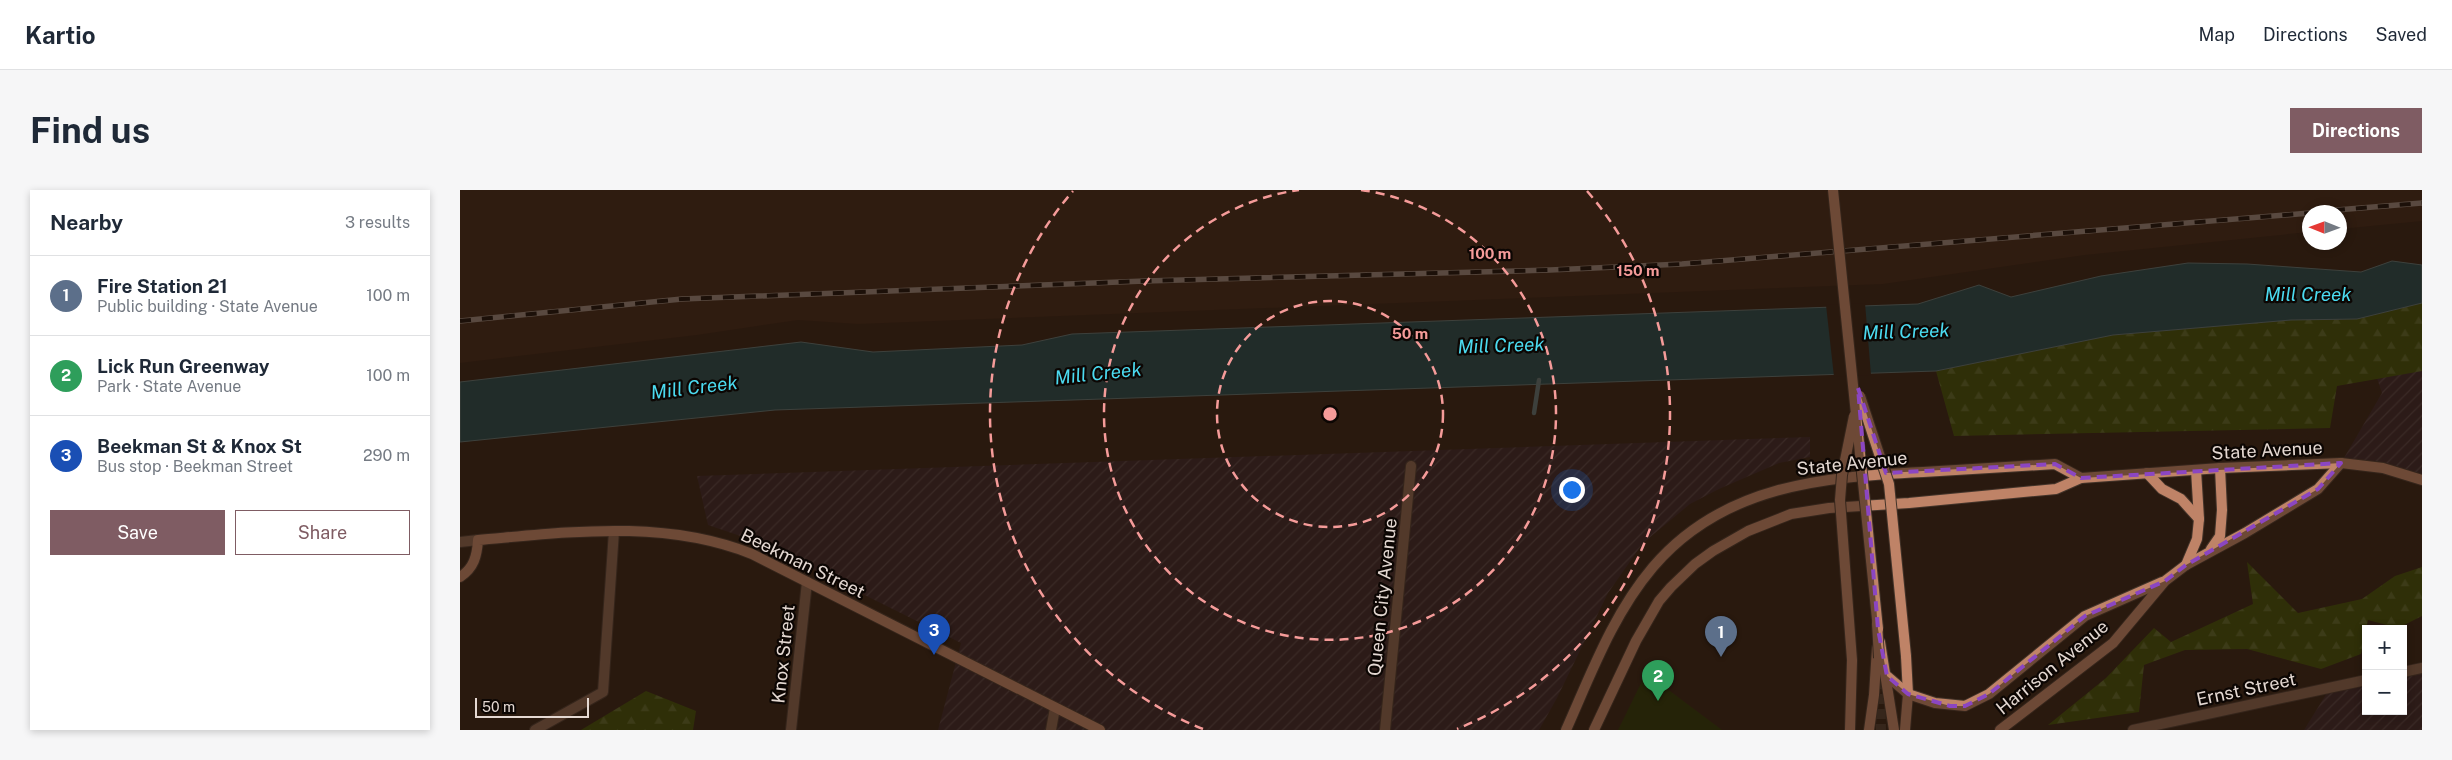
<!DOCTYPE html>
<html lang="en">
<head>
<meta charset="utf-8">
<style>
  :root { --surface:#fff; --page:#f6f6f7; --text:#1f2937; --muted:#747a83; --line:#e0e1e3; --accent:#7f5c63 }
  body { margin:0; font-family:"Public Sans",sans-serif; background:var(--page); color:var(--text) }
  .controls { position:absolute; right:15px; bottom:15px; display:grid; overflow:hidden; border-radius:0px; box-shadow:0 2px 8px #0003 }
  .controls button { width:45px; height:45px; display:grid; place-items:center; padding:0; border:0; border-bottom:1px solid var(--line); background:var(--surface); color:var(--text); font:25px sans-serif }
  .compass { position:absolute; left:1842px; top:15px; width:45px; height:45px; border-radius:50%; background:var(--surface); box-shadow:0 2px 8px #0003; rotate:271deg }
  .scale { position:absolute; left:15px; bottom:12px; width:114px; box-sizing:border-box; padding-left:5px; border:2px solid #e4d8d2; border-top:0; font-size:14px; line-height:18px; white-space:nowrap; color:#e4d8d2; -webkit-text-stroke:4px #0c0603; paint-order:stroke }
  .you { position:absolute; left:1111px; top:299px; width:18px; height:18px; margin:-12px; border:4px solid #fff; border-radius:50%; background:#1a73e8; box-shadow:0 0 0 8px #1a73e833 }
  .badge { display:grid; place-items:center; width:32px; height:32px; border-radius:50%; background:var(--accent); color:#fff; font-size:16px; font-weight:700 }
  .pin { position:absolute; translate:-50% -41px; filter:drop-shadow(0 1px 2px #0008) }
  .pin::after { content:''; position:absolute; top:26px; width:18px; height:15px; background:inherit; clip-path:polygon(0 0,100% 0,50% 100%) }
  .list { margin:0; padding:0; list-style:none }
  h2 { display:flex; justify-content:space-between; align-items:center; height:65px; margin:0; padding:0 20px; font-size:21px }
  h2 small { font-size:16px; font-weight:400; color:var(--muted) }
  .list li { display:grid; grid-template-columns:32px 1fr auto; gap:15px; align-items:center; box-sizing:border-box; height:80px; padding:0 20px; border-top:1px solid var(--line) }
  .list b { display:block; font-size:19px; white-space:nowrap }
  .list p { margin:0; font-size:16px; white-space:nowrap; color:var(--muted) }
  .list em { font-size:16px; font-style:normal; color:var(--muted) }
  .actions { display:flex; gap:10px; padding:15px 20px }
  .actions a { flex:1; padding:11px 0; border:1px solid var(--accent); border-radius:0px; text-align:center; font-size:18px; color:var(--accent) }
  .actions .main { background:var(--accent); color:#fff }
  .map { position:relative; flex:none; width:1962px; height:540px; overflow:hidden; border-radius:0px }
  header { display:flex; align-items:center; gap:30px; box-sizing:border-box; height:70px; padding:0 25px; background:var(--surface); border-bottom:1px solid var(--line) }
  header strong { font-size:24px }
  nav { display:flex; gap:28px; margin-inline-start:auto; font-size:18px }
  .intro { display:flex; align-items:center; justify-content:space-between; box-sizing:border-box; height:120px; padding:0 30px }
  h1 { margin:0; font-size:35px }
  .button { padding:12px 22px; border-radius:0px; background:var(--accent); color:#fff; font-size:18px; font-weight:700 }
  main { display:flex; gap:30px; padding:0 30px }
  aside { flex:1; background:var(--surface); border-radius:0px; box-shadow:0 2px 8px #0003 }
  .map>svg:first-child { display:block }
</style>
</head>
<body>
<header>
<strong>Kartio</strong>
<nav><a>Map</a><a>Directions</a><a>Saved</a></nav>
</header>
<div class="intro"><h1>Find us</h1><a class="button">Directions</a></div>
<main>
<aside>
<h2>Nearby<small>3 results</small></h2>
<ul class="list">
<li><span class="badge" style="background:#5c6f8a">1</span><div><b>Fire Station 21</b><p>Public building · State Avenue</p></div><em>100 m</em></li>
<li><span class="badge" style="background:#2e9e5b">2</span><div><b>Lick Run Greenway</b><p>Park · State Avenue</p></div><em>100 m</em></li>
<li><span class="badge" style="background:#1a4fb4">3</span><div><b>Beekman St &amp; Knox St</b><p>Bus stop · Beekman Street</p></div><em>290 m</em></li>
</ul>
<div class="actions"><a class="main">Save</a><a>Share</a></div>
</aside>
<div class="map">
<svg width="1962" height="540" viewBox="0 0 1962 540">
  <defs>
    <pattern id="industrial-furrows" width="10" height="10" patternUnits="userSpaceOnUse" patternTransform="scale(1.25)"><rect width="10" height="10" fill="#301e24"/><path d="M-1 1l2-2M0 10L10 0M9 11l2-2" fill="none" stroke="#4e3e43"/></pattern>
    <pattern id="forest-firs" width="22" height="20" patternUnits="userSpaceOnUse" patternTransform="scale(1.25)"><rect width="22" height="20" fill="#364b00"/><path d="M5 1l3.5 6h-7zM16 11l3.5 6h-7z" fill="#536424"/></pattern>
  </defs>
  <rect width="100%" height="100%" fill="#29190f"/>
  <!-- built -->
  <polygon fill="#351f12" points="0,0 1962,0 1962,31 1880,39 1880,22 1850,22 1849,42 1625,65 1423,94 398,134 338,130 237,145 0,173"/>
  <!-- industrial -->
  <g fill="url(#industrial-furrows)">
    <polygon points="1962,113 1962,290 1881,273 1922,203 1897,129"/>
    <polygon points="1350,247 1350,267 1319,273 1259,299 1230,314 1183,353 1148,403 1097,508 1079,540 478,540 501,453 298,352 248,335 237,286"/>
    <polygon points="1962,478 1962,540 1844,540 1870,498 1906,490 1906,521 1943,521 1943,482"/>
  </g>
  <!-- forest -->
  <g fill="url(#forest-firs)">
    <polygon points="1962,113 1962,181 1877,196 1870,238 1494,246 1476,181 1653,145 1831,130 1897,129"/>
    <polygon points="1787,372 1838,423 1902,409 1935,386 1962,377 1962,426 1938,438 1908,430 1901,464 1861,479 1787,459 1725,460 1684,475 1679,522 1588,535 1646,488 1694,438 1711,452 1793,414"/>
    <polygon points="186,501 236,521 233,540 121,540"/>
  </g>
  <!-- green -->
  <polygon fill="#213000" points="1186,483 1262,540 1158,540"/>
  <!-- water -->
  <polygon fill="#17434a" stroke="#547073" points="1932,71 1962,75 1962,113 1897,129 1831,130 1653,145 1476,181 315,220 0,252 0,192 341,152 413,162 562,155 612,144 1458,114 1519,95 1551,107 1641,86 1728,73 1787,74 1901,82"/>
  <!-- pier -->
  <polygon fill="#29190f" points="1405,113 1411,185 1374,187 1366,115"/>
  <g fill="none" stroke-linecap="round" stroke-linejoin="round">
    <!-- stream -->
    <polyline stroke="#547073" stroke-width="4.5" points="1074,223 1079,190"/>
    <!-- secondary-tunnel -->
    <polyline stroke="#45362c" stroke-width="10" stroke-dasharray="10 5" stroke-linecap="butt" points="1420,474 1421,540"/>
    <defs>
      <g id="minor">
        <polyline points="0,352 18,350"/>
        <polyline points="1943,482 1962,478"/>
        <polyline points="75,540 143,502 154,341"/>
        <polyline points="331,540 347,392"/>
        <polyline points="591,540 595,518"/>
        <polyline points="925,540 951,276"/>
        <polyline points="1673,540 1906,490"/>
      </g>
      <g id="secondary">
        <polyline points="1687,283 1702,299 1721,309 1739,329"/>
        <polyline points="1751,359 1760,346 1762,320 1760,278"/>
        <polyline points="1726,375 1737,349 1739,329 1736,280"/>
        <path d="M0 387C14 378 17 366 18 350 110 342 204 329 292 364L640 540"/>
        <polyline points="1420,452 1434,540"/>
        <polyline points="1427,486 1448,504 1475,513 1505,516 1529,504 1625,426 1702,392"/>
        <path d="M1106 540C1131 484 1153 424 1193 377 1263 295 1363 287 1463 282 1507 279 1551 277 1595 274L1621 288"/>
        <polyline points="1134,540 1176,451 1199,411 1211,397 1235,374 1253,361 1288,341 1331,324 1369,318 1449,313 1596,299 1621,288 1760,278 1881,273 1923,278 1962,290"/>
        <polyline points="1390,540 1392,470"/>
        <polyline points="1409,540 1414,505 1417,458"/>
        <polyline points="1445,540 1448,504 1446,466"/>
        <polyline points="1540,540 1653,453 1705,391 1726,375 1785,343 1858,299 1881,273"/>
      </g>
    </defs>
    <!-- minor casing -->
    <use href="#minor" stroke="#43342a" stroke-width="12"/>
    <!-- secondary casing -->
    <use href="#secondary" stroke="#43342a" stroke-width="12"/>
    <!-- minor -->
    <use href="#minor" stroke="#835f4d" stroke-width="10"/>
    <!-- secondary -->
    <use href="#secondary" stroke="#bf8367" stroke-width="10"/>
    <defs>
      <g id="rail">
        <polyline points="1852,22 1962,13"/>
        <polyline points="0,131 222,109 685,91 1090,80 1222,74 1850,23"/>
      </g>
    </defs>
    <!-- rail casing -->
    <use href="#rail" stroke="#92847c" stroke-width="5.5"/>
    <!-- rail -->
    <use href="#rail" stroke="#0c0603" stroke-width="4" stroke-dasharray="11" stroke-linecap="butt"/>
    <defs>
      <g id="secondary-bridge">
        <polyline points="1373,0 1418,439"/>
        <polyline points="1400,206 1429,294 1446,466"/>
        <polyline points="1417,433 1419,468"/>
        <polyline points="1392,470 1380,310 1382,285 1394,226"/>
      </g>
    </defs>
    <!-- secondary-bridge casing -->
    <use href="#secondary-bridge" stroke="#43342a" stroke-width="12" stroke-linecap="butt"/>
    <!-- secondary-bridge -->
    <use href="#secondary-bridge" stroke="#bf8367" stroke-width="10"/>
  </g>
  <!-- marked area -->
  <path d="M0 0H1962V540H0ZM1398 198 1426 283 1595 274 1621 288 1881 273 1858 299 1726 375 1705 391 1625 426 1529 504 1505 516H1490L1448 504 1427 486 1418 439Z" fill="#29190f" fill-opacity=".55" fill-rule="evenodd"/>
  <path fill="none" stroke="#8b46c2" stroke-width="4" stroke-dasharray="10 6" stroke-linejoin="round" d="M1398 198 1426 283 1595 274 1621 288 1881 273 1858 299 1726 375 1705 391 1625 426 1529 504 1505 516H1490L1448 504 1427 486 1418 439Z"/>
  <!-- distance rings -->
  <g fill="none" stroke="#f59b99" stroke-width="2.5" stroke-dasharray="9 6">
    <circle cx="870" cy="224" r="113"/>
    <path d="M901 0A226 226 0 1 1 839 0"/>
    <path d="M743 539A340 340 0 0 1 613 1M1127 1A340 340 0 0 1 997 539"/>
  </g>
  <g text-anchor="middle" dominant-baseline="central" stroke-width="4.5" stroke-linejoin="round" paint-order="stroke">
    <!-- street labels -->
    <g font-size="18" fill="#e4d8d2" stroke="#0c0603">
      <text transform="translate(1807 260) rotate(-3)">State Avenue</text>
      <text transform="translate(1392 273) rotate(-6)">State Avenue</text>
      <text transform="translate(343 373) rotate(26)">Beekman Street</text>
      <text transform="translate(922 407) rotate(-84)">Queen City Avenue</text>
      <text transform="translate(323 464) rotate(-84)">Knox Street</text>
      <text transform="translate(1592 477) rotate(-39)">Harrison Avenue</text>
      <text transform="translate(1786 499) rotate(-12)">Ernst Street</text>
    </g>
    <!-- water labels -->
    <g font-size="19" font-style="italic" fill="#4bdaef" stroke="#0c0603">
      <text x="1848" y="104">Mill Creek</text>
      <text transform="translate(1446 141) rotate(-2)">Mill Creek</text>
      <text transform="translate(1041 155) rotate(-2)">Mill Creek</text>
      <text transform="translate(638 183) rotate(-6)">Mill Creek</text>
      <text transform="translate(234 197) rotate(-7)">Mill Creek</text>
    </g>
  </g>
  <circle cx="870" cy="224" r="8" fill="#f59b99" stroke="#0c0603" stroke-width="2.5"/>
  <g font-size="15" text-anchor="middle" font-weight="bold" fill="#f59b99" stroke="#0c0603" stroke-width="4.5" stroke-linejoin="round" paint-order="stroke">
    <text x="1030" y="69">100 m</text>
    <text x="1178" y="86">150 m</text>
    <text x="950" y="149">50 m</text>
  </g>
</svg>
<div class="controls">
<button>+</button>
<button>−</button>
</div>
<svg class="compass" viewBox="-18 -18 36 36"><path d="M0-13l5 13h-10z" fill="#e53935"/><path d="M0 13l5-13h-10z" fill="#747a83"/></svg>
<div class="scale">50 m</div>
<div class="you"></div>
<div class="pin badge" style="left:1261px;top:467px;background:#5c6f8a">1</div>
<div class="pin badge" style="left:1198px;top:511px;background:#2e9e5b">2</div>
<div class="pin badge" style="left:474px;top:465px;background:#1a4fb4">3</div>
</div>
</main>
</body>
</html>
